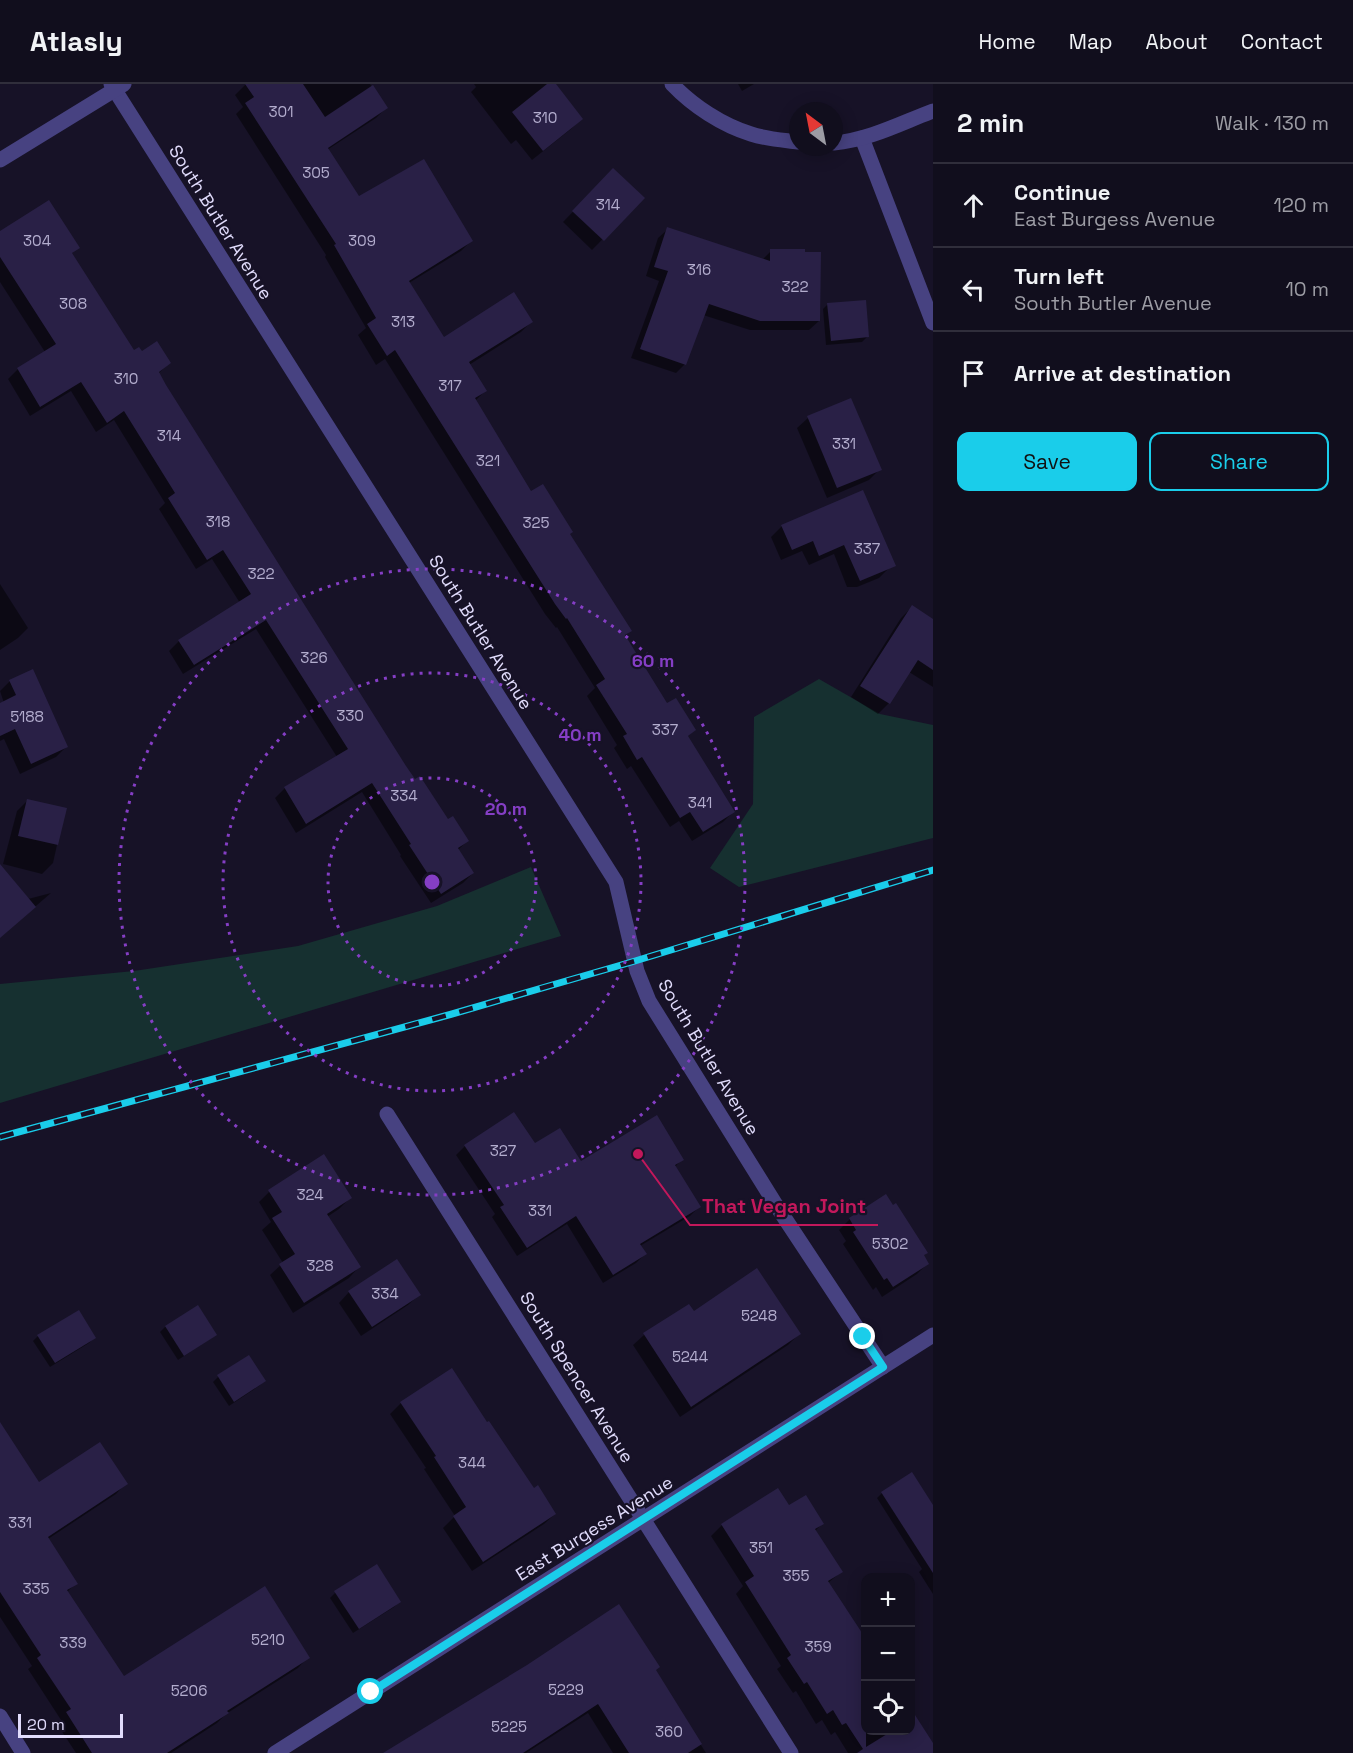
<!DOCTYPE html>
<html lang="en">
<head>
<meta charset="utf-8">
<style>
  :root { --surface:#110e1d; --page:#1e1c2a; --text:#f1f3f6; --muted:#9c9ca4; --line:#302e3b; --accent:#1acdea }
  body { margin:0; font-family:"Space Grotesk",sans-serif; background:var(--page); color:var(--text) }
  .controls { position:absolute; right:18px; bottom:18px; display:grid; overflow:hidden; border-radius:12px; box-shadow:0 3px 15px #0003 }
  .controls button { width:54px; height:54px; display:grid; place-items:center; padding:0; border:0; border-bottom:2px solid var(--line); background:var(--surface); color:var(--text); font:30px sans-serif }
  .compass { position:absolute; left:789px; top:18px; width:54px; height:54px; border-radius:50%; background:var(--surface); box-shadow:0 3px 15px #0003; rotate:328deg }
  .scale { position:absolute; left:18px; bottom:15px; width:105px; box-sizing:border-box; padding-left:6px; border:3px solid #e1dcfc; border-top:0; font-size:16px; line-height:21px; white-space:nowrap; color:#e1dcfc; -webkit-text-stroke:4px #171227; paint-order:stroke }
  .stop { position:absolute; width:18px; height:18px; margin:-14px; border:4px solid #1acdea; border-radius:50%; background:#fff }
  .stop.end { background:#1acdea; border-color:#fff; box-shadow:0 2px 6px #0008 }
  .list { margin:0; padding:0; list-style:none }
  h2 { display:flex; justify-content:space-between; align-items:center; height:78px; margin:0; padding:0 24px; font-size:26px }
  h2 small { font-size:20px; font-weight:400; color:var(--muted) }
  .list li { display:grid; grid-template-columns:39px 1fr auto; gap:18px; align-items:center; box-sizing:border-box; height:84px; padding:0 24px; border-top:2px solid var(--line) }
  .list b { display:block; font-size:22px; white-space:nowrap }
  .list p { margin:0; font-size:20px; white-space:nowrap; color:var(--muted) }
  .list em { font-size:20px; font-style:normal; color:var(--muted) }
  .actions { display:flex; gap:12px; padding:18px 24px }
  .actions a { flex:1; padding:14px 0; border:2px solid var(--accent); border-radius:12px; text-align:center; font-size:21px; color:var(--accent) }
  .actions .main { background:var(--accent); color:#111 }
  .icon { flex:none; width:33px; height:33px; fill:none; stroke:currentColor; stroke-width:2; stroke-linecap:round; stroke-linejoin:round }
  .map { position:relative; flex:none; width:933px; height:1669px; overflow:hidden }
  header { display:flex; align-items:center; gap:36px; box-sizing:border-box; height:84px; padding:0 30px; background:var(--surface); border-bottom:2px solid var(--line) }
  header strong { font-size:28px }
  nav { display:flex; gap:33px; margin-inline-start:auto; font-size:21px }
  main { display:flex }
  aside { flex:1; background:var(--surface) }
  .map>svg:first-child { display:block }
</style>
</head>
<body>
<header>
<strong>Atlasly</strong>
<nav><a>Home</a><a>Map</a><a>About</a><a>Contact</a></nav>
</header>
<main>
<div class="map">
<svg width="933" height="1669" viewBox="0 0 933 1669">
  <rect width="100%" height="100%" fill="#171227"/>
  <!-- green -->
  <g fill="#163030">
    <polygon points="819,595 880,630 933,641 933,754 739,803 710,784 753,720 754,633"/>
    <polygon points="531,783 561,852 0,1019 0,900 134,887 298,862 437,822"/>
  </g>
  <!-- shadow -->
  <g fill="#0007">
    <polygon points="246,0 370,0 386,24 376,34 327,66 359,114 471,157 461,167 409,199 444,255 531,238 521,248 469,281 485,307 475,317 531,409 569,451 630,547 624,553 667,621 695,646 687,653 733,728 723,738 692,757 679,737 670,743 631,682 627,685 614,664 617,661 587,612 595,604 557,543 556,544 545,530 385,275 376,281 358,251 366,244 325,173 326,171 236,30 243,23 235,11"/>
    <polygon points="474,0 554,0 581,35 571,45 532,76 516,56 511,60 471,8 476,3"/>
    <polygon points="738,0 754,0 742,7"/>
    <polygon points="613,86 638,119 592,166 563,138"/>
    <polygon points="668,145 762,176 771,167 819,237 809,246 750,246 703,231 685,280 676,289 631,274 659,197 646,192 658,154"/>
    <polygon points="0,149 78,163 71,170 133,268 141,269 169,279 158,290 405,683 447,737 467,757 458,766 473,789 463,799 431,819 400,772 401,771 362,708 296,749 275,714 285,704 337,673 256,545 183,590 169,567 179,557 240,519 212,475 196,485 159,425 165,419 114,336 96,348 71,307 30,332 8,295 18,285 45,268 0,198"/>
    <polygon points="828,220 867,253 862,258 826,261 823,225"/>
    <polygon points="808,334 880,385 869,396 827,414 797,344"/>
    <polygon points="863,408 890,483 879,494 857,503 847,503 834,470 809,481 802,467 781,476 771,453 782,442"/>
    <polygon points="0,500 28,544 18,554 0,566"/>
    <polygon points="912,523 933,536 933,603 909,588 889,619 878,630 851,613 901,534"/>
    <polygon points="10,597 66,663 56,673 20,690 4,655 0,657 0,621 4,619 0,607"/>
    <polygon points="27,717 65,725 53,779 42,790 3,780 17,727"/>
    <polygon points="0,790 28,815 51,809 0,853"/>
    <polygon points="534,1061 580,1079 682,1075 675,1083 699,1123 690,1132 640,1162 645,1170 636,1179 603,1199 567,1140 517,1172 492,1133 495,1130 456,1071 465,1062"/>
    <polygon points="269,1108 350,1114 339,1125 327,1133 359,1183 349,1194 293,1229 270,1191 283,1179 262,1146 271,1138 259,1118"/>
    <polygon points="850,1135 922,1172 927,1180 917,1190 882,1213 876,1203 873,1206 843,1160 846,1157 839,1146"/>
    <polygon points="349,1208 419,1211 408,1221 361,1252 339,1219"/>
    <polygon points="689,1222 693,1229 799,1250 788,1261 680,1333 633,1261 644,1251"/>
    <polygon points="198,1223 210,1255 178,1276 160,1248 165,1243"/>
    <polygon points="38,1252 94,1254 89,1259 50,1283 33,1257"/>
    <polygon points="218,1293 264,1297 259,1302 229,1322 213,1298"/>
    <polygon points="401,1319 533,1406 555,1430 544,1440 472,1487 443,1444 455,1432 424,1385 426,1384 390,1330"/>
    <polygon points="0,1346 38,1401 126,1399 116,1410 48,1455 76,1499 67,1508 123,1594 308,1573 298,1584 226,1630 217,1639 171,1669 76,1669 57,1640 61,1636 28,1585 32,1582 0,1533"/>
    <polygon points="882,1409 933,1425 933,1510 919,1488 922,1485 877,1414"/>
    <polygon points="789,1423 822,1440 815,1447 841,1488 828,1499 866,1646 910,1646 910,1631 933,1662 933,1669 848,1669 835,1648 831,1651 822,1636 816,1640 796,1607 793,1609 777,1585 781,1582 736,1510 743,1502 711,1452 722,1441"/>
    <polygon points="335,1509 399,1518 394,1523 353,1549 330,1514"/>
    <polygon points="655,1587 706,1669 613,1669 588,1629 526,1669 386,1669"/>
  </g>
  <!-- building -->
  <g fill="#292046">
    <polygon points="245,0 303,0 325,33 373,1 388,24 328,64 359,112 424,75 473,157 409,197 444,253 514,208 533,238 469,278 487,307 475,314 531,407 543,400 573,448 570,450 632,547 625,551 667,619 676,614 696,646 688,652 735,728 703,748 690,728 680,734 642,673 637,676 623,652 627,650 596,601 605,595 567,534 566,535 555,520 395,266 387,272 367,240 376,234 334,161 336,160 245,19 254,13"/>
    <polygon points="547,0 556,0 583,35 543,67 512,28"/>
    <polygon points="613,84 645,114 604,157 572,127"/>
    <polygon points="49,116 80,164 72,169 134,266 139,263 142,267 157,257 171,279 159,288 166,301 406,682 415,695 420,692 448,735 453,732 469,757 458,764 474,789 441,810 409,761 411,760 372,699 306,740 284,703 348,665 266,536 194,581 178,556 251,510 223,466 207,476 168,414 175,409 124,327 107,339 81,298 40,323 17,284 56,260 0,173 0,147"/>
    <polygon points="667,143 770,177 770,165 805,165 805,168 821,168 820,237 760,237 709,220 686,281 640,265 668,187 654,183"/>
    <polygon points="866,216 869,253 831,257 827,219"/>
    <polygon points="851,314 882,386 837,404 807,332"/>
    <polygon points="863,406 896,482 860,497 844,461 819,472 813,457 792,466 781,441"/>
    <polygon points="912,521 933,535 933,586 918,576 890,620 860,602"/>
    <polygon points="33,585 68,663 31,680 15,645 0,652 0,619 16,611 9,596"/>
    <polygon points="27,715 67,724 58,761 18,752"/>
    <polygon points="0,780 36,823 0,854"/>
    <polygon points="514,1028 535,1059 560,1044 581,1077 657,1031 684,1076 675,1081 701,1123 640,1160 647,1170 613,1191 576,1132 527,1164 500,1123 504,1121 464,1061"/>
    <polygon points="324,1070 352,1114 327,1130 361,1183 304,1219 279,1180 295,1170 272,1134 282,1128 268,1106"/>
    <polygon points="886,1110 893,1121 896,1119 928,1169 924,1171 929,1180 893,1203 887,1194 884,1196 853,1148 856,1146 849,1134"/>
    <polygon points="397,1175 421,1211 372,1243 348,1207"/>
    <polygon points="757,1184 801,1250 691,1323 643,1249 689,1220 694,1227"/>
    <polygon points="198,1221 217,1251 184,1272 165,1242"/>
    <polygon points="79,1226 96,1254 55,1279 37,1251"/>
    <polygon points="249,1271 266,1297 234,1318 217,1291"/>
    <polygon points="452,1284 487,1338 489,1337 534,1404 538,1401 556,1430 483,1478 453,1432 466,1423 434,1373 436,1372 400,1318"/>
    <polygon points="0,1338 39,1398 100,1358 128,1400 48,1453 78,1500 67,1506 124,1592 265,1502 310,1574 227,1627 229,1629 167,1669 92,1669 66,1628 71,1625 37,1574 41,1571 0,1508"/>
    <polygon points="912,1388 933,1421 933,1489 881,1408"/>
    <polygon points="778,1404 789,1421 806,1411 824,1440 815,1445 843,1488 828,1497 866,1555 866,1663 892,1647 910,1647 910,1635 915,1631 933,1659 933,1669 857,1669 863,1665 846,1639 842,1641 833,1626 827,1630 807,1598 804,1600 787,1574 791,1571 745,1498 754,1492 721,1440"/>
    <polygon points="377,1480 401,1518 359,1545 334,1507"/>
    <polygon points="619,1520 660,1583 656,1586 702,1660 688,1669 629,1669 598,1620 523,1669 383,1669 527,1581"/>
  </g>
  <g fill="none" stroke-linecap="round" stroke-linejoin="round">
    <!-- minor -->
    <g stroke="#474281" stroke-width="15">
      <polyline points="111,0 616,798 637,887 649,917 776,1121 883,1283"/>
      <path d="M672 0C693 22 722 41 751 50 766 55 783 56 798 58"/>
      <polyline points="862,54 933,239"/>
      <path d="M834 59C869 56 901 39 933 27"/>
      <polyline points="0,76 124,0"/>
      <polyline points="387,1030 791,1669"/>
      <polyline points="0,1632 23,1669"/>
      <polyline points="275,1669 933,1251"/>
    </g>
    <defs>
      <polyline id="rail" points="0,1053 452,930 635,877 933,786"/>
    </defs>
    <!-- rail casing -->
    <use href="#rail" stroke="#1acdea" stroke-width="7"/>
    <!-- rail -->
    <use href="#rail" stroke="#171227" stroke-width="4.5" stroke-dasharray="14" stroke-linecap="butt"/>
  </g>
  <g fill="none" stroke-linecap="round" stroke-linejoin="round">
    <!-- route -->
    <polyline stroke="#1acdea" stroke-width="8" points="371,1608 883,1283 863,1253"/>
  </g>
  <!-- distance rings -->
  <g fill="none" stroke="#853ec5" stroke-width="3" stroke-dasharray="3 6">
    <circle cx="432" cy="798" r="104"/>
    <circle cx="432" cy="798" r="209"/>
    <circle cx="432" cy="798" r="313"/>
  </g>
  <g text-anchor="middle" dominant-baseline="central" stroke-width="4.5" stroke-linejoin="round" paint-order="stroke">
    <!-- number labels -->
    <g font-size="15" fill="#b3adce">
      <text x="281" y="27">301</text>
      <text x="545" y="33">310</text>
      <text x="316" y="88">305</text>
      <text x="608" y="120">314</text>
      <text x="37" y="156">304</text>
      <text x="362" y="156">309</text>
      <text x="699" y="185">316</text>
      <text x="795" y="202">322</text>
      <text x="73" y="219">308</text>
      <text x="403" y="237">313</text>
      <text x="126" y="294">310</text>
      <text x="450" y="301">317</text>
      <text x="169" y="351">314</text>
      <text x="844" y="359">331</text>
      <text x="488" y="376">321</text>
      <text x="218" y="437">318</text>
      <text x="536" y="438">325</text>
      <text x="867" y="464">337</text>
      <text x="261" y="489">322</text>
      <text x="314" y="573">326</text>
      <text x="350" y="631">330</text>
      <text x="27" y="632">5188</text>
      <text x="665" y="645">337</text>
      <text x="404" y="711">334</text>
      <text x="700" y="718">341</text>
      <text x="503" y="1066">327</text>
      <text x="310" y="1110">324</text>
      <text x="540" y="1126">331</text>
      <text x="890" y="1159">5302</text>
      <text x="320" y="1181">328</text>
      <text x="385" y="1209">334</text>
      <text x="759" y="1231">5248</text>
      <text x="690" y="1272">5244</text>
      <text x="472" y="1378">344</text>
      <text x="20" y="1438">331</text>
      <text x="761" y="1463">351</text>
      <text x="796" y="1491">355</text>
      <text x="36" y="1504">335</text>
      <text x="268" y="1555">5210</text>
      <text x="73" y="1558">339</text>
      <text x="818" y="1562">359</text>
      <text x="566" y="1605">5229</text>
      <text x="189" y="1606">5206</text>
      <text x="509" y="1642">5225</text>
      <text x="669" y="1647">360</text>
    </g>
    <!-- street labels -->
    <g font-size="18" fill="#e1dcfc" stroke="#171227">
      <text transform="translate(221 138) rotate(58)">South Butler Avenue</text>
      <text transform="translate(481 548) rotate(58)">South Butler Avenue</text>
      <text transform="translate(709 973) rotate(59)">South Butler Avenue</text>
      <text transform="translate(577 1293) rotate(58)">South Spencer Avenue</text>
      <text transform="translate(594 1444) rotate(-32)">East Burgess Avenue</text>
    </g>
  </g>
  <circle cx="432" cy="798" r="9" fill="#853ec5" stroke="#171227" stroke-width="3"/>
  <g font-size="18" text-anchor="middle" font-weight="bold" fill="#853ec5" stroke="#171227" stroke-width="4.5" stroke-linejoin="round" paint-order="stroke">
    <text x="653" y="583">60 m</text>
    <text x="580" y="657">40 m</text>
    <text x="506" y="731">20 m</text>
  </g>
  <!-- callouts -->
  <path fill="none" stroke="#c2185b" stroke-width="2" d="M638 1070L690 1141H878"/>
  <circle fill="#c2185b" stroke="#171227" stroke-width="2" cx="638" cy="1070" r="6"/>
  <g font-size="20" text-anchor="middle" font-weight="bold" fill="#c2185b" stroke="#171227" stroke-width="4.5" stroke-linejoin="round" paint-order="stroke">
    <text x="784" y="1129">That Vegan Joint</text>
  </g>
</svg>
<div class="controls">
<button>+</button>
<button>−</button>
<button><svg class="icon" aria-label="locate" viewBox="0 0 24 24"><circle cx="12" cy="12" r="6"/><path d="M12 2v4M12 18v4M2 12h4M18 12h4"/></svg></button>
</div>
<svg class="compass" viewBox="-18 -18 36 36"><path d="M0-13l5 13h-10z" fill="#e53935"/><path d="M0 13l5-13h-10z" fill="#9c9ca4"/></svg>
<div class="scale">20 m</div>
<div class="stop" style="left:371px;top:1608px"></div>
<div class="stop end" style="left:863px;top:1253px"></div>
</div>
<aside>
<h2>2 min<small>Walk · 130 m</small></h2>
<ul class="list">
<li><svg class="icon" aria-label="ahead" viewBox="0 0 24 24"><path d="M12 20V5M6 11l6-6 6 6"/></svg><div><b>Continue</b><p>East Burgess Avenue</p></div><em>120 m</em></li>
<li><svg class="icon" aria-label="left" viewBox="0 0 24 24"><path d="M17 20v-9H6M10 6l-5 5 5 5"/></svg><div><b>Turn left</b><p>South Butler Avenue</p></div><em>10 m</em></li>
<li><svg class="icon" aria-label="arrive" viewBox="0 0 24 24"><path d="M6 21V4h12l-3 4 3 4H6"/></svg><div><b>Arrive at destination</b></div></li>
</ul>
<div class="actions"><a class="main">Save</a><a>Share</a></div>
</aside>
</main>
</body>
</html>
